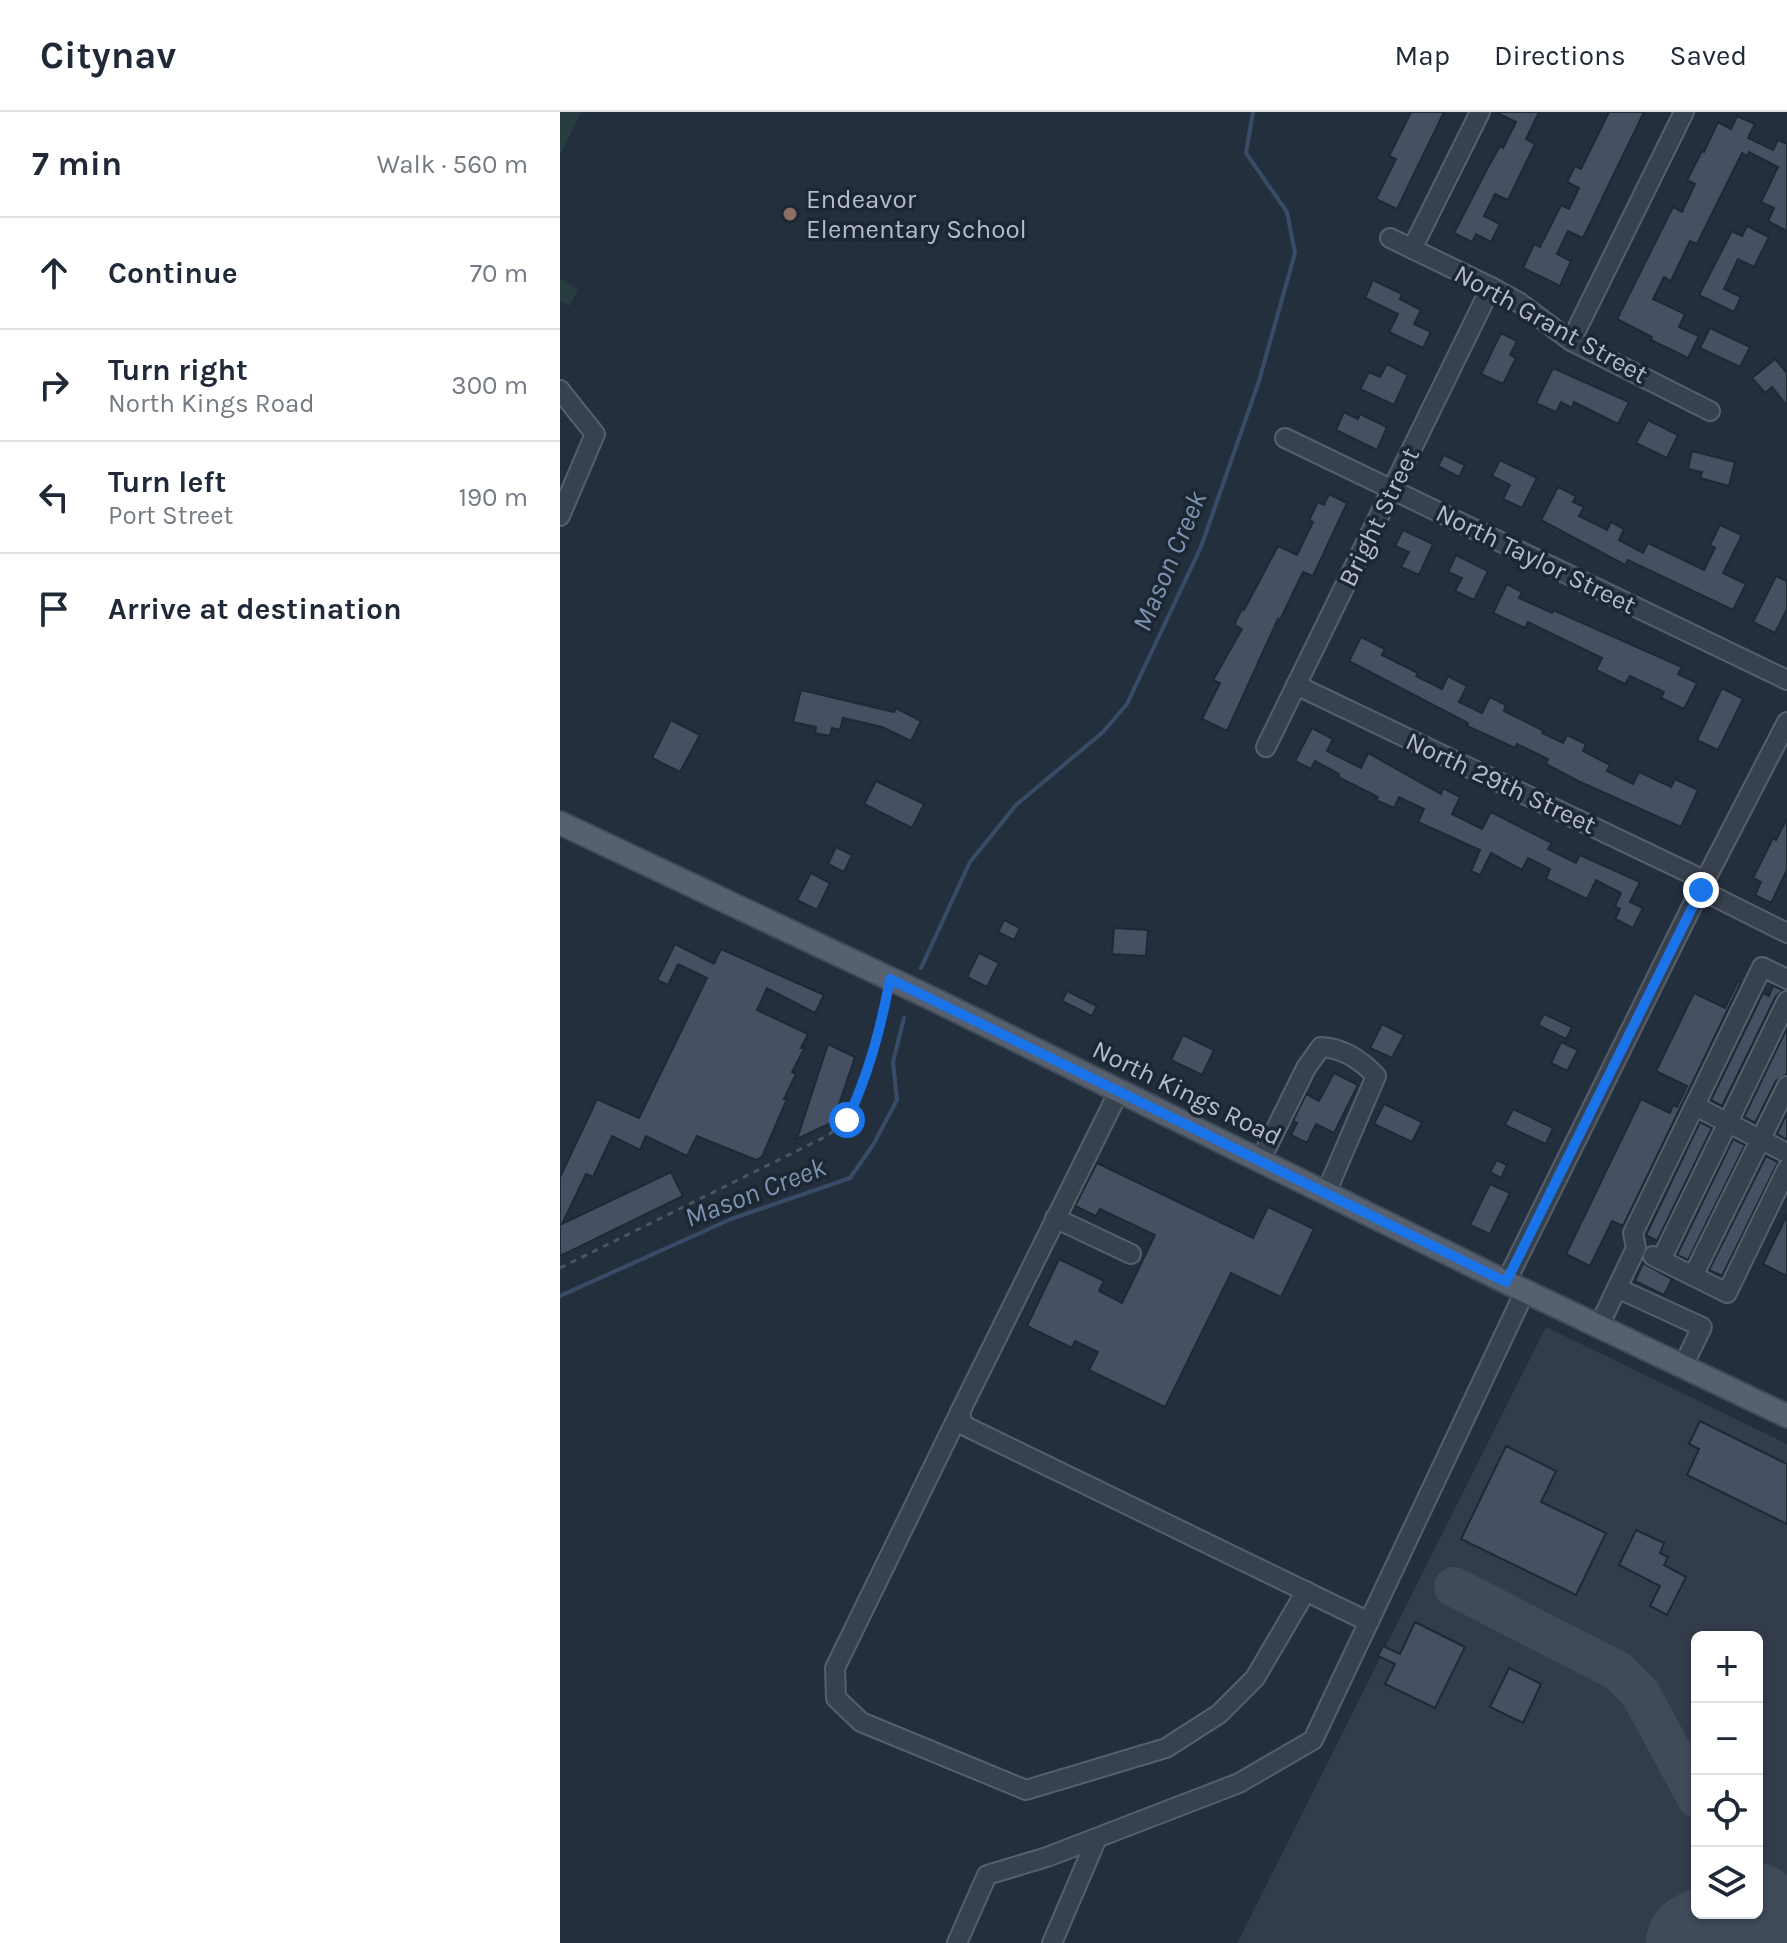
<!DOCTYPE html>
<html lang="en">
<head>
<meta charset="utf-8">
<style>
  :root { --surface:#fff; --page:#f2f2f3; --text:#1f2937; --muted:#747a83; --line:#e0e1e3 }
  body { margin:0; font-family:Karla,sans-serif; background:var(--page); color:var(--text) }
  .controls { position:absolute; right:24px; bottom:24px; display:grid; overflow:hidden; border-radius:12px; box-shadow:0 2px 6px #0004 }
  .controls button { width:72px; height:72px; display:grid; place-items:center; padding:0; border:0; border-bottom:2px solid var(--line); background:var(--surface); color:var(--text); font:40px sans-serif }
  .stop { position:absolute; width:24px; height:24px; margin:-18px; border:6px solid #1a73e8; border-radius:50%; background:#fff }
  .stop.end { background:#1a73e8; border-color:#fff; box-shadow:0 2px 8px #0008 }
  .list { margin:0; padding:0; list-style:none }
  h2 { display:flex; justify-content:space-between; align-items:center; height:104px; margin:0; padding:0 32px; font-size:34px }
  h2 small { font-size:26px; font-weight:400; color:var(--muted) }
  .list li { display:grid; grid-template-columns:52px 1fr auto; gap:24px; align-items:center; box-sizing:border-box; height:112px; padding:0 32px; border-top:2px solid var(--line) }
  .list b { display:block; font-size:30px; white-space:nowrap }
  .list p { margin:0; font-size:26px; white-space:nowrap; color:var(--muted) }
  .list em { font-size:26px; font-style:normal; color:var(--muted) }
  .icon { flex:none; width:44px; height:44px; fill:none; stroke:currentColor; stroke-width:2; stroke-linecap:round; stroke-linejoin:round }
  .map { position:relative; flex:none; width:1227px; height:1831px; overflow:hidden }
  header { display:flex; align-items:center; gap:48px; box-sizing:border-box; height:112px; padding:0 40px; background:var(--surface); border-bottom:2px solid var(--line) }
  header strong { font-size:38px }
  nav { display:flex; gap:44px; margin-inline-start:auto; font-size:28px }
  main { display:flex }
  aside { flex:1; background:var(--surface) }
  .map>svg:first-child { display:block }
</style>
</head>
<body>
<header>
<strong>Citynav</strong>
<nav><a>Map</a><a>Directions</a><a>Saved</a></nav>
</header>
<main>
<aside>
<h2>7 min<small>Walk · 560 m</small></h2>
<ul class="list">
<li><svg class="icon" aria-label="ahead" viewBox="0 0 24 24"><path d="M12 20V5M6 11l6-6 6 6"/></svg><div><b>Continue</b></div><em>70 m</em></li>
<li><svg class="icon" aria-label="right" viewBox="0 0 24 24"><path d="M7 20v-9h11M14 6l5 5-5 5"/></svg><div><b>Turn right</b><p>North Kings Road</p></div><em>300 m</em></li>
<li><svg class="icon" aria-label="left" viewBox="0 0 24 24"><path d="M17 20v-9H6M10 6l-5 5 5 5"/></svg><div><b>Turn left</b><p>Port Street</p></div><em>190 m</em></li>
<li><svg class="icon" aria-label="arrive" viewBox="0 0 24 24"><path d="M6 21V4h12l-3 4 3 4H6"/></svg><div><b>Arrive at destination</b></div></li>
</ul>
</aside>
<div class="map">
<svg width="1227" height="1831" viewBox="0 0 1227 1831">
  <rect width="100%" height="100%" fill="#242f3e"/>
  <!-- airport -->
  <path fill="#323c4b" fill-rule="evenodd" d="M986 1215 1227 1332V1831H677ZM1137 1525H1197V1801H1137Z"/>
  <!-- green -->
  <g fill="#263c3f">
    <polygon points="0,0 21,0 0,43"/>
    <polygon points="0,166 18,177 10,194 0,189"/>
  </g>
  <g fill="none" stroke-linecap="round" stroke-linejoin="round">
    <!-- stream -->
    <g stroke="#394c67" stroke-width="4">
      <polyline points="361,856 410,750 456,693 543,620 567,592 641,435 699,269 735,141 727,100 686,41 693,0"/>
      <polyline points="0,1184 171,1107 290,1066 313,1033 337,988 333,950 344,906"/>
    </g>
    <!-- taxiway -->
    <g stroke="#3f4a5a" stroke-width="40">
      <polyline points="894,1475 1058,1559 1080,1581 1137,1686"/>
      <polyline points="1197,1796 1215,1831"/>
    </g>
    <!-- runway -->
    <polyline stroke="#3f4a5a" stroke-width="102" points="1137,1831 1193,1801"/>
  </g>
  <!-- building -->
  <g fill="#455162" stroke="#1f2835" stroke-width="2">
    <polygon points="851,0 884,0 837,97 816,87 836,47 829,44"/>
    <polygon points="935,0 979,0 966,27 975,32 948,88 935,82 924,104 940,112 931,130 916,122 912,130 894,121 927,57 940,34 943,36 956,10"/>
    <polygon points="1049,0 1084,0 1023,126 1008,119 997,142 1011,149 1000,174 963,156 974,132 980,135 1001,93 1009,97 1019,76 1007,70 1015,54 1021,57"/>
    <polygon points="1177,4 1195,12 1188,26 1213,38 1218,28 1227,32 1227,119 1208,109 1214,96 1201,90 1218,55 1189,40 1187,44 1182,41 1137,132 1130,129 1111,169 1104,165 1093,187 1125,202 1119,215 1139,224 1128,246 1091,228 1092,225 1057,207 1113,95 1122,100 1135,72 1127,68 1142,39 1144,40 1158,10 1171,17"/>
    <polygon points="1187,114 1209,125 1194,155 1178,147 1164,177 1181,185 1174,200 1139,183 1172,119 1182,124"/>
    <polygon points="813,168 842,182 840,187 861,198 854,212 871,220 863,236 829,220 838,202 805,186"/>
    <polygon points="1150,216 1190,235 1180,255 1140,236"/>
    <polygon points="941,221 957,229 950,243 956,246 943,272 921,262"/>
    <polygon points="1215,247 1227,261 1227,294 1212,275 1205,281 1192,266"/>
    <polygon points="827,252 848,263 834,293 800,277 809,260 820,265"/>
    <polygon points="993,256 1069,290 1058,312 1014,290 1012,296 1001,290 996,300 976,291"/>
    <polygon points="784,300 798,307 800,302 827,315 817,338 776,318"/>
    <polygon points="1088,308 1118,323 1107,346 1076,331"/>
    <polygon points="1132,339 1175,350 1169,374 1140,366 1142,360 1128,357"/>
    <polygon points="884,343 905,353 899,365 878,354"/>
    <polygon points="940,348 977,366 962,396 943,387 950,373 932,364"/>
    <polygon points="998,375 1016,384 1013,390 1024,395 1019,404 1047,418 1051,410 1064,417 1059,428 1083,441 1088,431 1144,458 1155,436 1150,433 1160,413 1182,423 1163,461 1186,472 1173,498 1068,448 1065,453 981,408"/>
    <polygon points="769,382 787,391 753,464 743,460 720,508 718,507 667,619 642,607 660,571 653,568 682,517 674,513 682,497 684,498 718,434 737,443 753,410 749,408 758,390 764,393"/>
    <polygon points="843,418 873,432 859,463 841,455 849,440 835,434"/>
    <polygon points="896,443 928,459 914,488 895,479 902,466 888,460"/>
    <polygon points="1216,464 1227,469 1227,497 1215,521 1193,510"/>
    <polygon points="947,472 962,480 959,486 992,501 993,498 1122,555 1118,562 1137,571 1124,597 1101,586 1104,580 1070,564 1065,572 1036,558 1042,546 968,510 965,516 933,501"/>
    <polygon points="801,525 825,537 822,543 858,561 856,564 882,577 888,564 907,574 899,590 922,601 930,585 946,593 944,599 984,619 982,621 1003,631 1007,623 1026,632 1023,639 1050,653 1047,659 1073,672 1079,660 1111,675 1115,667 1138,678 1121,715 1018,669 986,652 988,647 957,632 955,636 907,614 908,611 789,549"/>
    <polygon points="1162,576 1183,587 1158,638 1137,628"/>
    <polygon points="241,578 334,600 336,596 361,609 351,629 322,615 283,606 280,618 272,616 270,624 255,621 256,615 233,610"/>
    <polygon points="111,608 140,623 120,660 92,646"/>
    <polygon points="752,616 773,627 767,639 801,656 808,641 881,682 883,676 900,685 892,702 922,717 931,700 992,731 988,737 1016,751 1020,743 1080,770 1070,790 1083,796 1073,816 1055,807 1060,797 1055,794 1061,781 1036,768 1027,787 986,767 990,757 968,746 962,758 931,741 920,763 911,759 920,738 858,710 864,697 839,685 834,696 816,688 818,685 778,665 779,662 755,649 751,657 735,649"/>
    <polygon points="316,669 364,692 352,716 304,692"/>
    <polygon points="1227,706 1227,758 1211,791 1195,783 1201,770 1193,766 1213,726 1216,728"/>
    <polygon points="276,735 292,743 284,760 268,752"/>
    <polygon points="251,761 270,771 257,798 237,788"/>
    <polygon points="444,808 460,816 454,828 438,820"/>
    <polygon points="554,816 588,818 586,844 552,842"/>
    <polygon points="115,832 154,852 161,837 264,883 255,901 207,876 197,898 248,922 241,936 245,935 232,960 236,962 224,987 227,987 202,1045 196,1048 137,1024 127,1044 86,1024 80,1038 52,1024 33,1065 26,1062 2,1112 111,1060 123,1084 0,1144 0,1065 37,987 79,1006 147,866 118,852 108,873 97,868"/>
    <polygon points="419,841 439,851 427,875 407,865"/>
    <polygon points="1178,869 1181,870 1063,1114 1052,1109 1030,1154 1006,1142 1081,987 1110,1001 1113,993 1117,995 1127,974 1096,959 1134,881 1165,896"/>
    <polygon points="1213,874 1223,878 1216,884 1162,994 1151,988 1203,881 1209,884"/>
    <polygon points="507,879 537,894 532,904 502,889"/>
    <polygon points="984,902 1012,915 1006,927 978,913"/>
    <polygon points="822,912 844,923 832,946 810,936"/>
    <polygon points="1227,916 1227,962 1216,969 1195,1011 1184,1005"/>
    <polygon points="623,923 654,938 642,963 611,948"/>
    <polygon points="1001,930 1018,938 1007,959 991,951"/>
    <polygon points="268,932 295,945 273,1010 237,1027"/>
    <polygon points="774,961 798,973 774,1021 756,1012 747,1031 731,1023 737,1011 733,1009 746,982 759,989"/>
    <polygon points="824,992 862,1010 852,1030 814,1012"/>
    <polygon points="953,997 993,1016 986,1032 945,1013"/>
    <polygon points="1227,1001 1227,1028 1217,1022"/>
    <polygon points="1140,1010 1152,1016 1097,1129 1086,1123"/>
    <polygon points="1173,1027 1185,1033 1128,1148 1117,1143"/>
    <polygon points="1206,1044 1218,1050 1162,1164 1149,1158"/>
    <polygon points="937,1048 947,1053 941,1066 930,1060"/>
    <polygon points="537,1051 693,1126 708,1095 754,1117 721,1185 671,1161 605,1295 529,1258 538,1240 515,1229 512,1236 467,1214 499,1147 544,1169 539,1179 562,1191 595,1123 540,1097 536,1104 515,1094"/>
    <polygon points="930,1072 950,1081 930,1122 910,1113"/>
    <polygon points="1227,1103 1227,1164 1203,1152"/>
    <polygon points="1083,1151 1112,1167 1104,1183 1075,1169"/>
    <polygon points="1140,1309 1227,1352 1227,1412 1127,1363 1139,1337 1129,1332"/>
    <polygon points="946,1334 996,1359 981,1390 1046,1421 1016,1483 901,1427"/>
    <polygon points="1076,1418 1104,1431 1100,1441 1108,1445 1104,1453 1126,1465 1107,1503 1090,1494 1100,1474 1059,1453"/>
    <polygon points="855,1510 905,1535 875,1596 825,1572 835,1552 818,1544 823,1534 840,1542"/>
    <polygon points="949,1556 981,1572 963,1611 930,1595"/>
  </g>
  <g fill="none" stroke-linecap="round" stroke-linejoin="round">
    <defs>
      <g id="minor">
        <polyline points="830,126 931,175 960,191 1011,229 1150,299"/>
        <polyline points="852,137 920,0"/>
        <polyline points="1011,229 1124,0"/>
        <polyline points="0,278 35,322 0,404"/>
        <polyline points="725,326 1227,568"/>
        <polyline points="736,573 1146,769"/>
        <polyline points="706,635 931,175"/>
        <polyline points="1141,778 1227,821"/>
        <polyline points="559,979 400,1300 403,1313 809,1510"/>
        <polyline points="1135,994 1227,1041"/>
        <path d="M701 1047 746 956 761 935C783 936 801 948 816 964L766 1081"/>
        <polyline points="495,1106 571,1142"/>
        <polyline points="1093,1144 1167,1181 1227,1057"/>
        <polyline points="1101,1148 1227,889"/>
        <polyline points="1133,1164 1227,974"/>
        <polyline points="946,1170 1134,790 1227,610"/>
        <polyline points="1057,1176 1142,1215 1123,1254"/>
        <polyline points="1039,1214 1076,1136 1073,1121 1202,855 1227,867"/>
        <polyline points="400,1300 275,1556 276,1586 301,1610 466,1678 606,1636 659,1602 695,1566 746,1479"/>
        <polyline points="397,1831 427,1763 487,1745 679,1671 753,1628 965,1179"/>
        <polyline points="492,1831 537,1726"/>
      </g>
      <polyline id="major" points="0,711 373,887 946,1170 1227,1304"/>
    </defs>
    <!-- minor casing -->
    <use href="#minor" stroke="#565f6c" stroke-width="22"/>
    <!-- major casing -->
    <use href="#major" stroke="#414a57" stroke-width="26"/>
    <!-- path -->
    <polyline stroke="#44595c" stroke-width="3" stroke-dasharray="6 6" stroke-linecap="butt" points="0,1156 267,1024 287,1008 300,980 327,886"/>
    <!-- minor -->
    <use href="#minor" stroke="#38414e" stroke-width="18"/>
    <!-- major -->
    <use href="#major" stroke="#56606e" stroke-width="22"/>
  </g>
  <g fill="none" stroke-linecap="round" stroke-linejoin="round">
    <!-- route -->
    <path stroke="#1a73e8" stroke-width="10" d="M287 1008C308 964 321 916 330 867L946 1170 1141 778"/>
  </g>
  <!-- markers -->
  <circle fill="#8d6e63" stroke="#1d2633" stroke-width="3" cx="230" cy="102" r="8"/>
  <g text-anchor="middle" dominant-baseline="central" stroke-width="7" stroke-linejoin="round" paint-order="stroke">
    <!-- poi labels -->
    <g font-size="26" fill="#b4bcc9" stroke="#1d2633" text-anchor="start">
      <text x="246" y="87">Endeavor<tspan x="246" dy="30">Elementary School</tspan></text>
    </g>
    <!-- street labels -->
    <g font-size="26" fill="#b4bcc9" stroke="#1d2633">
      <text transform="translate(991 212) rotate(29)">North Grant Street</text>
      <text transform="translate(819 405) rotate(-64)">Bright Street</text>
      <text transform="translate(976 447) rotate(26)">North Taylor Street</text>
      <text transform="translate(941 671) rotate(25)">North 29th Street</text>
      <text transform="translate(627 981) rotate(26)">North Kings Road</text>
    </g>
    <!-- water labels -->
    <g font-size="28" font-style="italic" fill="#7c92b1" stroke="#1d2633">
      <text transform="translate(609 449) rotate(-67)">Mason Creek</text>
      <text transform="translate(195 1080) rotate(-21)">Mason Creek</text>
    </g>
  </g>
</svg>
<div class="controls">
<button>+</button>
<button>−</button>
<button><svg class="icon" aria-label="locate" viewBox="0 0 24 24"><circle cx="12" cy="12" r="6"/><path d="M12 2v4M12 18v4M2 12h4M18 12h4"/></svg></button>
<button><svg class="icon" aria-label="layers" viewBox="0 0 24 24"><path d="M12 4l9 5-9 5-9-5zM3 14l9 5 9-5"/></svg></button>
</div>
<div class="stop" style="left:287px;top:1008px"></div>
<div class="stop end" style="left:1141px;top:778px"></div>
</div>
</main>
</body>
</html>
